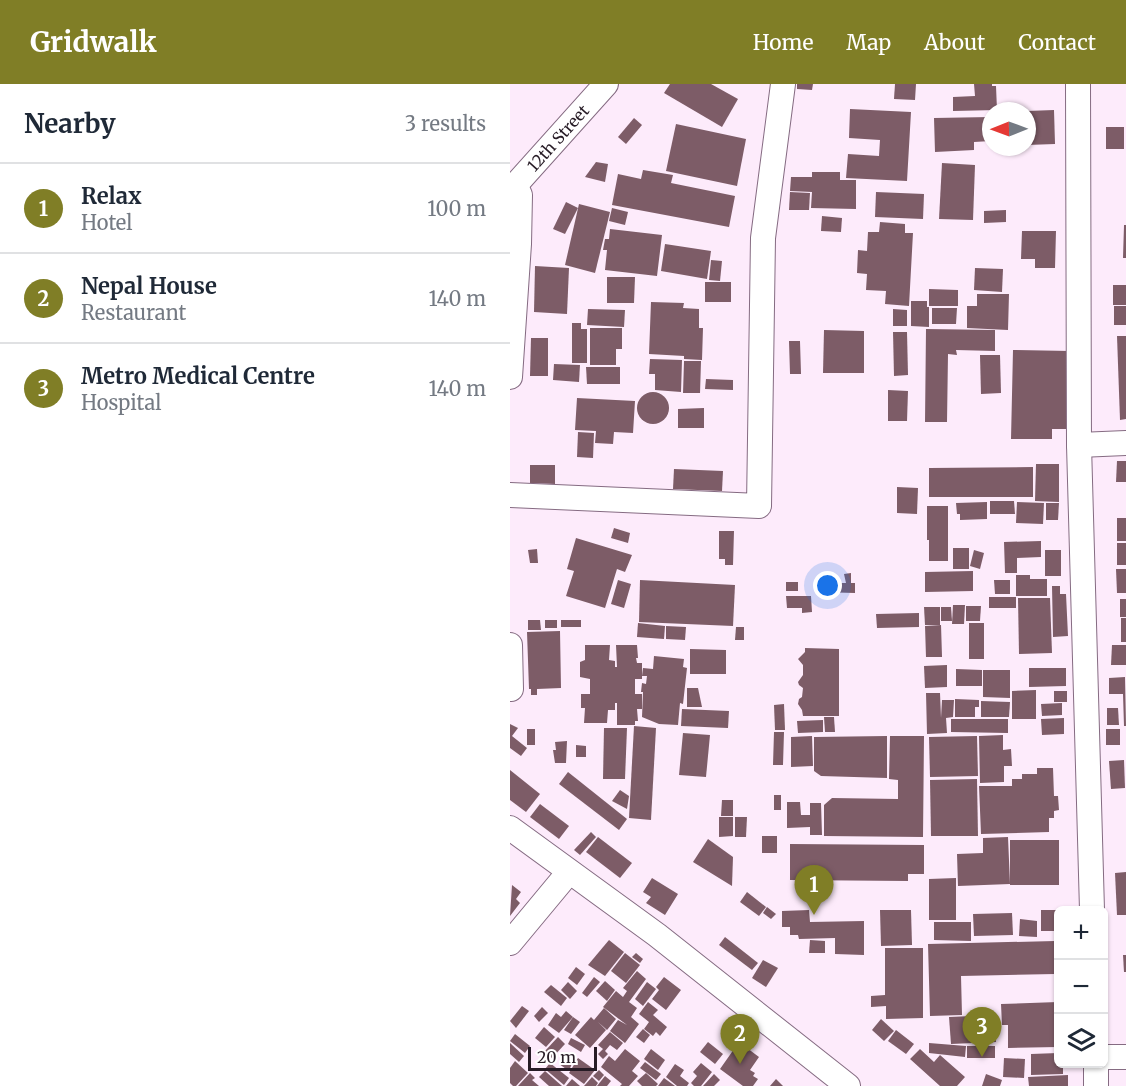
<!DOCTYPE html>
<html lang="en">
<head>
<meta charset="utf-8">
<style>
  :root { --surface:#fff; --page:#f2f2f3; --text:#1f2937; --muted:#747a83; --line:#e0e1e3; --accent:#807e26 }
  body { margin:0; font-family:Merriweather,serif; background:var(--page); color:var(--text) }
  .controls { position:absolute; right:18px; bottom:18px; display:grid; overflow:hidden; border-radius:9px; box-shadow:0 2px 4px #0004 }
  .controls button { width:54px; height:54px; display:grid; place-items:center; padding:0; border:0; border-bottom:2px solid var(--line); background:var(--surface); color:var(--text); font:30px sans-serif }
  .compass { position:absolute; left:472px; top:18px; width:54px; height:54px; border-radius:50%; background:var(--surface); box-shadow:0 2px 4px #0004; rotate:269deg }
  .scale { position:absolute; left:18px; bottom:15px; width:69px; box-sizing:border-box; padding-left:6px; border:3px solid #271c26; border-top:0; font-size:16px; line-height:21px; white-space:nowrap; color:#271c26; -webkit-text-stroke:4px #fff; paint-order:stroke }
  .you { position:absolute; left:318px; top:502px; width:21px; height:21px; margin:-15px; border:4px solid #fff; border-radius:50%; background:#1a73e8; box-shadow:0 0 0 9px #1a73e833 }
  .badge { display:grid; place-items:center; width:39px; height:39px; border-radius:50%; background:var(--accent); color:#fff; font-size:20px; font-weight:700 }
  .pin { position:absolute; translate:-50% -50px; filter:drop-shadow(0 2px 3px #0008) }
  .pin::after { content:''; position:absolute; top:32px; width:21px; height:18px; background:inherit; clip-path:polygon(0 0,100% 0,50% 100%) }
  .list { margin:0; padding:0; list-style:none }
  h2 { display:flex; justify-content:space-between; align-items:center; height:78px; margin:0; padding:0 24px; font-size:26px }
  h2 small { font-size:20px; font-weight:400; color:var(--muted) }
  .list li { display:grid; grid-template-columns:39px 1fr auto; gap:18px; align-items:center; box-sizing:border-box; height:90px; padding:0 24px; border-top:2px solid var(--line) }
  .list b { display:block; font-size:22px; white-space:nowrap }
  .list p { margin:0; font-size:20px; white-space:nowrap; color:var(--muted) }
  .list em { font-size:20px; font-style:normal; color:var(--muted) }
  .icon { flex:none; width:33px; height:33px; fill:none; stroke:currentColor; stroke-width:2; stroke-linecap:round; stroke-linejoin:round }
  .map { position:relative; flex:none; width:616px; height:1002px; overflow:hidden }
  header { display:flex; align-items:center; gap:36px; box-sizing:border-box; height:84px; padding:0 30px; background:var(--accent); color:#fff }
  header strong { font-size:28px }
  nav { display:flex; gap:33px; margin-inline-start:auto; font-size:21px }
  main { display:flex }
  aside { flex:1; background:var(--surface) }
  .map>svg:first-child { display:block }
</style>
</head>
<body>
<header>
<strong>Gridwalk</strong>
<nav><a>Home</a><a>Map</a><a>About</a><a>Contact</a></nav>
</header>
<main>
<aside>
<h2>Nearby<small>3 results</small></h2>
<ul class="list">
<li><span class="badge">1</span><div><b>Relax</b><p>Hotel</p></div><em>100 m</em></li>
<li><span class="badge">2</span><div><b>Nepal House</b><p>Restaurant</p></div><em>140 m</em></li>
<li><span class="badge">3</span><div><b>Metro Medical Centre</b><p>Hospital</p></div><em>140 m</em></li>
</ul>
</aside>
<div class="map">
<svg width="616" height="1002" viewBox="0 0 616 1002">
  <rect width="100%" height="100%" fill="#fdebfb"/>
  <!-- building -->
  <g fill="#7d5c67">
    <polygon points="160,0 201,0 228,15 212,43 154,9"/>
    <polygon points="287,0 303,0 302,6 287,5"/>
    <polygon points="385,0 406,0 405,16 384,15"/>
    <polygon points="464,0 482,0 482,2 486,2 487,26 443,27 443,13 465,12"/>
    <polygon points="340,25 401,28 397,97 336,94 338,70 369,72 370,56 339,54"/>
    <polygon points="544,26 545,60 517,61 517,27"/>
    <polygon points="481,33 481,57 464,58 464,66 425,68 424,34"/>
    <polygon points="124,34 132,41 116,60 108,53"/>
    <polygon points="166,40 236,55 227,102 156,87"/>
    <rect x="596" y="43" width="18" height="22"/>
    <polygon points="86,78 98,80 95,98 75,93"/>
    <polygon points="432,79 465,81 463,136 429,135"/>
    <polygon points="133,86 163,91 161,99 225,112 219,143 102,121 108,90 131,95"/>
    <polygon points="302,88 330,88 330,96 346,96 346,125 301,124 302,108 280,107 281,93 302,93"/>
    <polygon points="280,108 300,109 299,126 279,126"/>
    <polygon points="366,108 414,110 413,135 365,133"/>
    <polygon points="56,118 68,124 55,150 43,145"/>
    <polygon points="69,120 100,128 85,189 55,181"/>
    <polygon points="102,124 118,128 115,141 99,137"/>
    <polygon points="496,126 496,138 474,139 474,127"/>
    <polygon points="312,132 332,134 331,148 311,147"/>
    <polygon points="370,138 395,140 395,149 403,149 399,222 375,220 376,207 356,206 357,190 347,189 348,166 357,167 358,148 369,148"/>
    <polygon points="614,141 616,141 616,174 613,174"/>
    <polygon points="100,145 152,151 147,192 95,186 97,166 93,166 95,155 99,155"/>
    <polygon points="512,147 546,147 545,184 525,184 525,175 511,175"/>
    <polygon points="155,160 201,167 197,195 151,187"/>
    <polygon points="201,176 212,177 210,197 199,196"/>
    <polygon points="25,182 59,184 57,230 24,228"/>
    <polygon points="465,184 493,185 492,208 464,206"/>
    <polygon points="97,193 125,193 124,219 97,219"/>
    <rect x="195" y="198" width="26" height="20"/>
    <rect x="603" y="201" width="13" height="20"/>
    <polygon points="419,205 448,206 448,222 419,222"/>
    <polygon points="467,210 499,210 498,246 457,244 457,222 467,222"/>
    <polygon points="401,217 417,217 417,223 419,223 419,243 401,242"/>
    <polygon points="141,218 174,219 173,224 189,225 189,244 193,244 192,276 174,275 174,272 139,270"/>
    <rect x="604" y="222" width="12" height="19"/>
    <polygon points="422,224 447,224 446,240 422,240"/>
    <polygon points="78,225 115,226 114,243 77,241"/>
    <polygon points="383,225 397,226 397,242 383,242"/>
    <polygon points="62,239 71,239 71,245 77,245 77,279 62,279"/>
    <polygon points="80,244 112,244 112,265 106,265 106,281 80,281"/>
    <polygon points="416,245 485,246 485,267 446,266 447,271 438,270 437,338 415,338"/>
    <polygon points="314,246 354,247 354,289 313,289"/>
    <polygon points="383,248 397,248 398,291 384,292"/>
    <polygon points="607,252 616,252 616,335 610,336"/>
    <polygon points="21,254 38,254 38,292 20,292"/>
    <polygon points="279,257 290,257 291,290 280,290"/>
    <polygon points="503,266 560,267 559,345 542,345 542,355 501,355"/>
    <polygon points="470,271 490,271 491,309 471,310"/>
    <polygon points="140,275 172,276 171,308 145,306 145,290 139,290"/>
    <polygon points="174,277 191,277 190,309 173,309"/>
    <polygon points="44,280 70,281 69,298 43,296"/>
    <polygon points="76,283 110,283 110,300 77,300"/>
    <polygon points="196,295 223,296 223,306 195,305"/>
    <polygon points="378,306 398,307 397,337 378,337"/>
    <circle cx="143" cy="324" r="16"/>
    <polygon points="67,314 125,317 123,349 104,348 103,360 85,359 86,347 65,346"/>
    <polygon points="194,324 194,344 168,344 168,325"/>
    <polygon points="68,348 84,349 83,374 67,373"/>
    <polygon points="607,377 616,377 616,398 606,398"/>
    <polygon points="526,380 549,380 549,418 525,417"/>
    <polygon points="20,381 45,381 45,400 20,399"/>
    <polygon points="523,383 523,413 419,413 419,384"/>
    <polygon points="164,385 213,387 212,407 163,405"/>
    <polygon points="387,403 408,404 407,430 387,429"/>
    <polygon points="480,417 504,417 505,430 480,430"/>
    <polygon points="477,418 477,435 450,436 450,430 447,430 446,419"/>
    <polygon points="507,418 534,419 533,440 506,439"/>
    <polygon points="536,419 549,419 548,436 536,436"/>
    <polygon points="417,422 438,422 438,477 419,477 419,456 417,456"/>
    <rect x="607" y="434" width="9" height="23"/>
    <polygon points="104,444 120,449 118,459 101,454"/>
    <polygon points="209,447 224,447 223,481 215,481 215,475 209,475"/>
    <polygon points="66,454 122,471 115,488 107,485 95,524 56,512 64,487 57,485"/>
    <polygon points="531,457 531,473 507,474 507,489 495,489 494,458"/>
    <rect x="607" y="459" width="9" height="22"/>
    <rect x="443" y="464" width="16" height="21"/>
    <polygon points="27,465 28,479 20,479 18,466"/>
    <polygon points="464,466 474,469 470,485 460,482"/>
    <rect x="535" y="466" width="16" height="26"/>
    <polygon points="606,485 616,485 616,509 607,509"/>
    <polygon points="463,487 463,507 415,508 415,488"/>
    <polygon points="341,489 341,499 345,499 345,509 309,508 309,499 336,499 334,490"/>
    <polygon points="506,491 520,491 520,495 537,495 537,512 506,512"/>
    <polygon points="108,496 121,500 114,524 101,520"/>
    <polygon points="130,496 225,501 223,542 129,538"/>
    <polygon points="484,496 500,496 500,510 485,510"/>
    <rect x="276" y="498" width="12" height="9"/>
    <polygon points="542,502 550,502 550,510 556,510 558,552 543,553"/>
    <polygon points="276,512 301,512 302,528 292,529 292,524 277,524"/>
    <rect x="479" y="513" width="27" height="11"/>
    <polygon points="508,514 540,514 542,569 509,570"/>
    <rect x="610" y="515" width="6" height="18"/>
    <polygon points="443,521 455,521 454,540 442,540"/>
    <polygon points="456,522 471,522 470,537 456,537"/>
    <polygon points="414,523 430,523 430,541 415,541"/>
    <polygon points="431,523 441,523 442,537 431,537"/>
    <polygon points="409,529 409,543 367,544 366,530"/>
    <rect x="611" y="534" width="5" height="24"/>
    <polygon points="18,536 30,536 31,546 18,546"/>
    <rect x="35" y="536" width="12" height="8"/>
    <rect x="51" y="536" width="20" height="7"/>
    <polygon points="128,539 155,542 154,555 127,553"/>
    <rect x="459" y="539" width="15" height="36"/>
    <polygon points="431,541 432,573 416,573 415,542"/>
    <polygon points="156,542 176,543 175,556 156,555"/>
    <polygon points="226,543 234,543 234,556 225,556"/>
    <polygon points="50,547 51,604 27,605 27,611 21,611 21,605 19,605 17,548"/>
    <polygon points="75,561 100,561 99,576 105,577 105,583 107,583 106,561 127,561 128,574 126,574 127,579 132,579 132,595 125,595 125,610 132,610 132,625 127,625 128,637 125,637 125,641 107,641 107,619 105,619 105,626 98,626 97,639 74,639 75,624 71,624 71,610 80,610 80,595 70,593 70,578 75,576"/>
    <polygon points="602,561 616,561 616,581 601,581"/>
    <polygon points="295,564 329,565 329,632 293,632 292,626 288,620 289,615 292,613 293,604 289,601 288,598 293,591 293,581 288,575 295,568"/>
    <polygon points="180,565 216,566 216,590 180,590"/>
    <polygon points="144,572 174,575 173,583 177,584 173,620 170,619 168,641 149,640 132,633 133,608 131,608 132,599 136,600 137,592 132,592 133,584 143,585"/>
    <polygon points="437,581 437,603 415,604 414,582"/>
    <polygon points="519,584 556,584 556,602 519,603"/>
    <polygon points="446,585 472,586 472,602 446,602"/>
    <polygon points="473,586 500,586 500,614 473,613"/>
    <polygon points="615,593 616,642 614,642 613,610 599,610 599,594"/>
    <polygon points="177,604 188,604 192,623 177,623"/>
    <polygon points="526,606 526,635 502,635 502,607"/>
    <rect x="544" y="607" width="13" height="11"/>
    <polygon points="416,609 430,609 431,634 432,616 444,616 443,633 436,634 437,649 417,650"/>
    <polygon points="445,615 469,616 469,623 465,623 465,633 445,633"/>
    <polygon points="471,617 500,618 499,633 471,633"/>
    <polygon points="552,619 552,631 532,632 531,620"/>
    <polygon points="274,620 275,646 265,646 264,621"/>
    <polygon points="597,624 608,624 609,641 597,641"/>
    <polygon points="172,625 219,627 218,644 171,642"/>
    <polygon points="314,633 324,633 325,648 315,648"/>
    <polygon points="554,634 554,650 532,651 531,635"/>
    <polygon points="441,635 498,635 498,649 441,648"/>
    <polygon points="313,636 313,648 288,649 287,637"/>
    <polygon points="0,640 8,644 2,652 17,664 11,672 0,664"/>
    <polygon points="124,642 146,644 141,736 119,734"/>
    <polygon points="94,644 117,644 115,695 93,695"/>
    <rect x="17" y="645" width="8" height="16"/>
    <rect x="596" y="645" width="14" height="16"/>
    <polygon points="264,648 274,648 273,681 263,681"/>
    <polygon points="173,649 200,651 196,693 169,691"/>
    <polygon points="493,651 493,666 501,665 502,682 494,682 494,698 470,699 469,652"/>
    <polygon points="302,652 303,682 281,683 281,653"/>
    <polygon points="377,652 377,694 311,692 304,687 304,653"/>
    <polygon points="380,652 414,652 413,753 314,752 314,721 322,714 388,715 388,696 379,695"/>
    <polygon points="467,652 468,692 420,693 419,653"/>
    <polygon points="57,657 56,679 45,679 43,666 46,666 45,658"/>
    <polygon points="66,661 76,662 76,673 66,673"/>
    <polygon points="614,676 615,704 601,705 599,677"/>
    <polygon points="527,684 543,684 544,712 548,712 549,726 544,727 544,734 539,734 539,748 471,750 469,702 502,702 502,695 512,695 512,690 527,690"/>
    <polygon points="0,686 30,710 16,728 0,716"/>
    <polygon points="58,688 117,735 109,746 49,700"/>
    <polygon points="467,695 468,752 421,752 420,696"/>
    <polygon points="110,706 119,712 117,725 102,717"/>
    <rect x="264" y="711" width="7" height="15"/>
    <polygon points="212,716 223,716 223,732 211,732"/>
    <polygon points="277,718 290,718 291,731 300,731 300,719 311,719 312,751 300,751 300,743 277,744"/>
    <polygon points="30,720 59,742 49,755 20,733"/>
    <polygon points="209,733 223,733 223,752 209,753"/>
    <polygon points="225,733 237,733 236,753 225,753"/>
    <polygon points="81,748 86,753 70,771 64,766"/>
    <rect x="252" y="752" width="15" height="17"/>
    <polygon points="88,753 122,779 110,794 76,768"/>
    <polygon points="498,753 500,800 448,802 447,770 473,769 473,754"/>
    <polygon points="198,755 223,773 222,802 183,778"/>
    <rect x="500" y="756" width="49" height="45"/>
    <polygon points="280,760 414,761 414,790 398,790 398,797 280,796"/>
    <polygon points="616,788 616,831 607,831 605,789"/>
    <polygon points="142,794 168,810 155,831 136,819 141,813 133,808"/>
    <polygon points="446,794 446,836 419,836 419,795"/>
    <polygon points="2,801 11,808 6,815 10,819 0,832"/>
    <polygon points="237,808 256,823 249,832 230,818"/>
    <polygon points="257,823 266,830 261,835 253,829"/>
    <polygon points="299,826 300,838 354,837 354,871 325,870 325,854 289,855 288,851 280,851 280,843 272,843 272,827"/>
    <polygon points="370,826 401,826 402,861 371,862"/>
    <rect x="531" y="826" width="16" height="21"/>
    <polygon points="502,829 503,851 464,852 463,830"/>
    <polygon points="510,835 527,837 527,853 509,852"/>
    <polygon points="424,838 461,838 461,857 424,856"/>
    <polygon points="215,853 248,879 242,886 209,861"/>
    <polygon points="99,856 114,868 95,892 78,881"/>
    <polygon points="300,856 315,857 315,869 299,869"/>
    <polygon points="545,857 545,890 451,892 452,931 420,932 418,860"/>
    <polygon points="375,864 413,864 413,934 376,935 376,922 361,923 361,912 375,911"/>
    <polygon points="115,869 130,881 116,899 101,887"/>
    <polygon points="126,869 133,875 130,879 122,873"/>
    <polygon points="613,871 616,871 616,888 614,888"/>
    <polygon points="253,876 268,884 256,903 242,894"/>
    <polygon points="66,883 75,890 67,901 58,894"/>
    <polygon points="127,887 136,895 119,918 127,924 121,933 129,940 115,959 100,947 108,936 117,941 93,923 106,907 113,913 117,907 113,904"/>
    <polygon points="84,893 90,898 77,913 72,909"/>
    <polygon points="154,893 171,906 156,926 142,915 149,906 146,903"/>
    <polygon points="95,897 105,906 97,917 86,907"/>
    <polygon points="58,898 67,907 60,915 51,906"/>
    <polygon points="137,898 146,905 133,922 125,915"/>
    <polygon points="41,901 57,914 51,922 34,908"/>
    <polygon points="138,918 148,926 143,931 157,943 150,952 146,948 143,952 134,945 139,938 129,930"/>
    <polygon points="548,918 548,963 498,964 498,941 492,941 491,920"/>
    <polygon points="12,922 19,927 6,944 0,937"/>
    <polygon points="32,923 38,929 29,938 24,932"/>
    <polygon points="94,924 106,935 97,946 88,938 96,946 80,964 65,951 81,933 84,936"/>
    <polygon points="56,927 63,933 49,949 38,941 46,929 51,933"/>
    <polygon points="485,931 486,958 441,960 439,933"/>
    <polygon points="63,933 70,938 61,950 54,946"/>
    <polygon points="371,935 384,947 374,957 362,946"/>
    <polygon points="34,943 45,953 36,963 25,954"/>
    <polygon points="133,945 140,951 134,959 126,953"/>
    <polygon points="386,946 404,960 396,970 378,957"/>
    <polygon points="100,948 113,959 107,966 100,961 95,967 98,970 93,975 88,970 93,965 88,961"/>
    <polygon points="5,950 20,962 15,969 0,957"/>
    <polygon points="48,953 55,960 42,974 34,968"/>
    <polygon points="61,954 75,961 71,968 58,960"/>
    <polygon points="198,958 213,970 205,980 190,968"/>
    <polygon points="229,958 249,973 240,986 245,989 243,992 248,995 243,1002 233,1002 210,985"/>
    <polygon points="0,959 14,972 9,978 0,970"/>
    <polygon points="419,959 456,962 455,973 419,969"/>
    <rect x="457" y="962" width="28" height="12"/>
    <polygon points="115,965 130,977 122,987 128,992 119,1002 110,1002 112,1000 91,983 99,972 105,977"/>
    <polygon points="141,965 155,976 148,986 134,975"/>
    <polygon points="410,965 424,978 430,971 455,993 447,1002 430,1002 400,975"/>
    <polygon points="54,969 64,974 59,987 49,980"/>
    <polygon points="548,969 548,980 553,980 553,990 521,991 521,970"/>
    <polygon points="68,974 85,986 74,1000 59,989"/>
    <polygon points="494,974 515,975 514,994 493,993"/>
    <polygon points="5,977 18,989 6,1002 3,1002 0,999 0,984"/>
    <polygon points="135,978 151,990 146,996 130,984"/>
    <polygon points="40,979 59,994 54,1001 35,985"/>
    <polygon points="191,979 202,988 191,1002 184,1002 181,999 187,992 183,988"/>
    <polygon points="165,980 174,986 170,992 179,999 177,1002 167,1002 156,993"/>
    <polygon points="89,986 94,991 89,997 83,992"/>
    <polygon points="35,987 52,1002 39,1002 29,993"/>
    <polygon points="20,989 25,994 22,996 29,1002 8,1002"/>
    <polygon points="136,989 148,1000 146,1002 132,1002 127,997"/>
    <polygon points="204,990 210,996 204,1002 193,1002"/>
    <polygon points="476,990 492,996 490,1002 472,1002"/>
    <polygon points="558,991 558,1002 519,1002 518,993"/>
    <polygon points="95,992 101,997 97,1002 87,1002"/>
    <polygon points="82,993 88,999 86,1002 74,1002"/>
    <polygon points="154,994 165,1002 148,1002"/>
    <polygon points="62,995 70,1002 56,1002"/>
    <polygon points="266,995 273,1002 260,1002"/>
  </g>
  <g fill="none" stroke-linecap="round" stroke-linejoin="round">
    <defs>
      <g id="minor">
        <polyline points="568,0 569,361 582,826"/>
        <polyline points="0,107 96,0"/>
        <polyline points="0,293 9,160 10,111 6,102"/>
        <polyline points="569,361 616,359"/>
        <polyline points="0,411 249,422 253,154 273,0"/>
        <polyline points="0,561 1,605"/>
        <polyline points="0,744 147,851 338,1002"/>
        <polyline points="0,859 59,788"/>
        <polyline points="594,973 616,973"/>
        <polyline points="586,1002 586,980"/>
      </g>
    </defs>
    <!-- minor casing -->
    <use href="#minor" stroke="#856b82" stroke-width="26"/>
    <!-- minor -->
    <use href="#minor" stroke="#fff" stroke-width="24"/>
  </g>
  <g text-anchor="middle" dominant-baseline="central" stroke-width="6" stroke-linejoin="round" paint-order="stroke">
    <!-- street labels -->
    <g font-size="16" fill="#271c26" stroke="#fff">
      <text transform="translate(48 54) rotate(-48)">12th Street</text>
    </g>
  </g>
</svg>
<div class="controls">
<button>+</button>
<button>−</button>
<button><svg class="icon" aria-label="layers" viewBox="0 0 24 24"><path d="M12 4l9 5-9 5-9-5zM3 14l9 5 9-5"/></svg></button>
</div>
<svg class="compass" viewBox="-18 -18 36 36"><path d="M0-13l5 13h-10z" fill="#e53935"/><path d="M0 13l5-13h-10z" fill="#747a83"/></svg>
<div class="scale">20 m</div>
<div class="you"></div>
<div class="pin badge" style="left:304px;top:831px">1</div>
<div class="pin badge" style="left:230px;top:980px">2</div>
<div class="pin badge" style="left:472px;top:973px">3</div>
</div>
</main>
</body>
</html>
